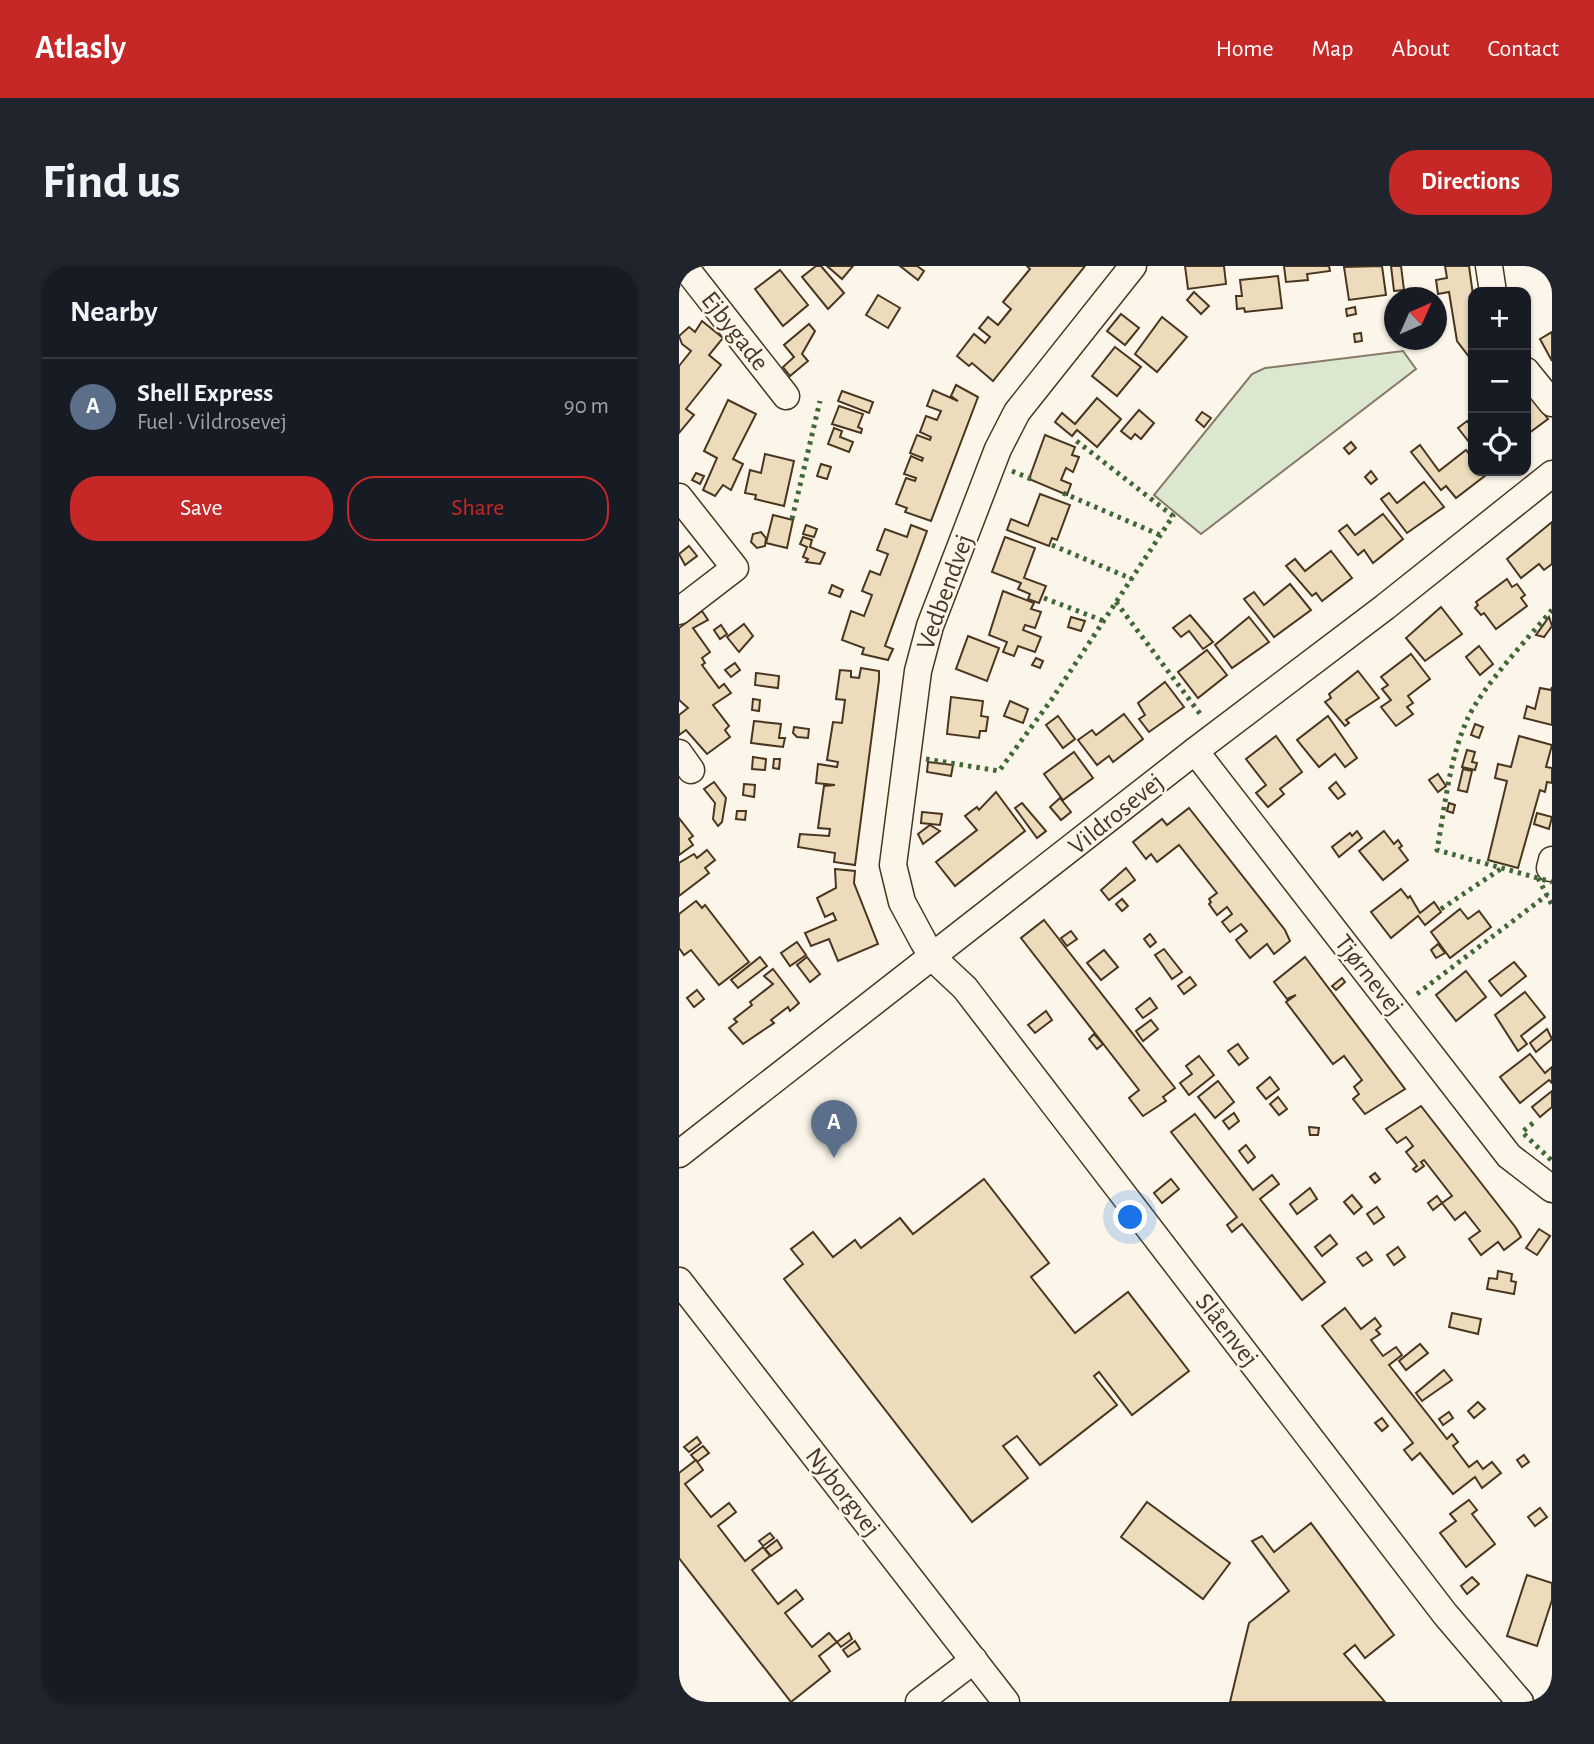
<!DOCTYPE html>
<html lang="en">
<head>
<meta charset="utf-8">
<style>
  :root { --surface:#171b24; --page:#20242c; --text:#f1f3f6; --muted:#9ea1a6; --line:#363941; --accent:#c62828 }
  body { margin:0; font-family:"Alegreya Sans",sans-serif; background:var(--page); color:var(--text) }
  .controls { position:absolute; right:21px; top:21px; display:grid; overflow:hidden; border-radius:14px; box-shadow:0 2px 5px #0004 }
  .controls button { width:63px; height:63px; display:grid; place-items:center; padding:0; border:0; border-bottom:2px solid var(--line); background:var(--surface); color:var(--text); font:35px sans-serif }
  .compass { position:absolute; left:705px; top:21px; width:63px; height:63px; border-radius:50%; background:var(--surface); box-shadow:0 2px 5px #0004; rotate:45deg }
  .you { position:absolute; left:452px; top:952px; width:24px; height:24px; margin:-18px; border:5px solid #fff; border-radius:50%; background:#1a73e8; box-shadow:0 0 0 10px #1a73e833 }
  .badge { display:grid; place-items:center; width:46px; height:46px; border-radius:50%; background:var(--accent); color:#fff; font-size:23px; font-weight:700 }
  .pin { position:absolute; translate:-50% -58px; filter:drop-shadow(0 2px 4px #0008) }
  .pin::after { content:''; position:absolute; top:37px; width:24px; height:21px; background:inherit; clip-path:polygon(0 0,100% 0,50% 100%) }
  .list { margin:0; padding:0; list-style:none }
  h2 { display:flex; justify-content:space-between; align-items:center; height:91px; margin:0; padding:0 28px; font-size:30px }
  h2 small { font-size:23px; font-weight:400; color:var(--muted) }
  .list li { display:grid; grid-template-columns:46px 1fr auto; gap:21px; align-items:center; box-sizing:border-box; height:98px; padding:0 28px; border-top:2px solid var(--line) }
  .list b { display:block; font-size:26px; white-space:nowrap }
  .list p { margin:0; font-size:23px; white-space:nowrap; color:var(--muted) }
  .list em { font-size:23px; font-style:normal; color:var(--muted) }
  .actions { display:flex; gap:14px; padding:21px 28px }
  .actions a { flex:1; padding:16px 0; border:2px solid var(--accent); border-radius:28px; text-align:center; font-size:24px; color:var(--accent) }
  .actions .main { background:var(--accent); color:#fff }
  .icon { flex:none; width:38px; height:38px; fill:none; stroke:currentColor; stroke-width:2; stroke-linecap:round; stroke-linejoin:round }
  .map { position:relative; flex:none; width:873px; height:1436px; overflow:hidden; border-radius:28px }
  header { display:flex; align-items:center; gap:42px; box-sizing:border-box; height:98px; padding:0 35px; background:var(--accent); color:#fff }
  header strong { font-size:33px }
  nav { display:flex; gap:38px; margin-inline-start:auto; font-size:24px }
  .intro { display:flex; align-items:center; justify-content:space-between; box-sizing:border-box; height:168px; padding:0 42px }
  h1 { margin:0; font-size:49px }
  .button { padding:18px 32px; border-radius:28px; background:var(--accent); color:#fff; font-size:24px; font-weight:700 }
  main { display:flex; gap:42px; padding:0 42px }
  aside { flex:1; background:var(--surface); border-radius:28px; box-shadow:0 2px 5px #0004 }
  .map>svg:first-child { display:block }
</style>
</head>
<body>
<header>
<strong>Atlasly</strong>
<nav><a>Home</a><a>Map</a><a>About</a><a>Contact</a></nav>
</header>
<div class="intro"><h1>Find us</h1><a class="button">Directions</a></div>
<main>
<aside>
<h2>Nearby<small></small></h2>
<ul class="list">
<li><span class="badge" style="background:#5c6f8a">A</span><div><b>Shell Express</b><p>Fuel · Vildrosevej</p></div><em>90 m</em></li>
</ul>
<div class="actions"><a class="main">Save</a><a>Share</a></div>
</aside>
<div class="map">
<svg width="873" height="1436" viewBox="0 0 873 1436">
  <rect width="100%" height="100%" fill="#fbf6e9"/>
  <!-- green -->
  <polygon fill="#dce7d0" stroke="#887966" stroke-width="2" points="724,85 737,103 522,268 475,229 573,108 586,102"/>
  <!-- building -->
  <g fill="#ecdcbc" stroke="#4a3520" stroke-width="2">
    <polygon points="137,0 142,0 165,27 149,43 123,11"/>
    <polygon points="148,0 174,0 163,13"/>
    <polygon points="221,0 238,0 245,5 239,14"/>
    <polygon points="348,0 406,0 314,115 293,97 290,100 278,90 295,68 306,77 311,71 300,62 309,51 319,59 332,43 324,36 351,3"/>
    <polygon points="506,0 545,0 547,18 509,23"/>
    <polygon points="605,0 650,0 651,5 628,8 629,14 607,16"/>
    <polygon points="703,0 707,29 670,34 665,1"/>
    <polygon points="712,0 722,0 725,24 715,25"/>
    <polygon points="766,0 790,0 794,29 794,96 778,75 770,26 759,28 757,14 768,12"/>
    <polygon points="101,4 129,39 104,60 76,23"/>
    <polygon points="599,10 603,42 566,46 565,42 558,43 557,30 563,30 561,14"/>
    <polygon points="515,26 530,40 522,48 508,34"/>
    <polygon points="199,29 221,42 209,62 187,49"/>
    <polygon points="676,41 677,48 668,50 667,43"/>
    <polygon points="442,48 460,62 446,79 428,65"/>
    <polygon points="483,51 508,71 478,106 456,88"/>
    <polygon points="23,55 44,72 30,89 42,99 7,143 15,149 0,167 0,100 12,85 3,78 0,70 10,61 16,66"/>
    <polygon points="130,58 136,65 123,88 129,95 111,110 104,101 115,91 105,79"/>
    <polygon points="873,66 873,95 861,73"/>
    <polygon points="682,67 683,75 676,76 675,68"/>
    <polygon points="436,81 462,101 438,130 413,110"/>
    <polygon points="277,119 299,131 252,255 226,246 228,242 217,238 227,212 236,215 237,212 225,208 232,190 243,195 244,192 231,187 238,169 251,174 252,171 241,166 247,150 258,154 262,145 248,140 254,124 279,135 272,130"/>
    <polygon points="847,124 869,153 850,167 847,163"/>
    <polygon points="163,125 194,136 190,147 159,135"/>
    <polygon points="418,132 442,153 418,181 398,164 393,170 376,156 383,147 396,158"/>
    <polygon points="49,134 77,148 54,193 64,198 52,224 44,219 36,230 24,224 38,192 25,185"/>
    <polygon points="160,140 184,148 179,161 183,163 182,167 153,158"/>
    <polygon points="460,144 475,157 462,173 456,168 452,173 442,165"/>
    <polygon points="523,146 532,152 525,161 517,154"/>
    <polygon points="788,155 794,162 794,181 779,162"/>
    <polygon points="155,162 163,165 161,171 174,176 170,186 149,178"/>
    <polygon points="366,169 396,181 393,189 400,191 394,206 387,202 382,214 392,218 388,229 350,213"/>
    <polygon points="672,176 677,182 670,188 665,182"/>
    <polygon points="741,179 760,205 787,184 794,193 794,205 804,205 807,209 777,232 767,220 762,224 732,186"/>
    <polygon points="86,188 115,195 105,240 76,233 77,229 66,227 71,204 82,207"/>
    <polygon points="142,198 152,201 148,213 138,210"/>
    <polygon points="692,205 698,213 692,218 686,211"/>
    <polygon points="17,207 25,210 21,218 13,214"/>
    <polygon points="745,216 765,241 728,267 702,233 710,227 718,237"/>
    <polygon points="361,228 391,239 378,274 373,272 370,280 328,264 332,253 349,260"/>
    <polygon points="704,248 724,273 694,297 685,284 679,289 660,265 668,259 676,269"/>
    <polygon points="94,249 114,254 108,282 87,277"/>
    <polygon points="873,256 873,298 865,304 860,298 842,312 828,293"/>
    <polygon points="127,259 138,263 135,271 124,268"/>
    <polygon points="232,259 248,265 206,380 214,383 209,394 183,388 185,382 163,374 172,345 185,350 193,329 183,325 191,305 201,309 209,288 198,284 206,263 228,271"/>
    <polygon points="82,266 87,272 86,280 78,282 72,276 74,268"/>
    <polygon points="124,271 133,274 131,281 146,287 141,298 127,296 129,293 124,291 128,281 121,278"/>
    <polygon points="326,271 356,282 345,312 367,320 360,337 349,333 351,328 339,323 342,317 313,306"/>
    <polygon points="10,280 18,290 6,299 0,288"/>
    <polygon points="652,285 673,312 643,335 637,327 633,330 607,300 616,293 626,305"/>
    <polygon points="828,313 833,321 838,318 846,329 842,332 848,340 817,363 805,347 802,349 796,342 799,339 797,336"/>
    <polygon points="611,318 632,344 595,371 565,333 575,326 585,339"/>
    <polygon points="153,319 164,324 161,331 150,327"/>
    <polygon points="324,325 355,337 352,343 362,346 356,362 346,359 344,364 362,371 356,386 339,380 335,390 324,386 328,376 310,369"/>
    <polygon points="762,341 783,368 746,395 727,372"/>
    <polygon points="23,345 29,354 14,362 31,386 23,392 26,397 23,399 40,422 45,418 52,427 34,439 50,460 46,464 51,471 28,488 7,464 0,469 0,449 9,442 0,434 0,362"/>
    <polygon points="511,349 534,376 524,383 510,365 502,371 494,362"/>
    <polygon points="392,351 406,355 402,365 389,361"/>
    <polygon points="570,351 590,376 553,402 536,379"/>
    <polygon points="870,351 873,360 865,371 857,369"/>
    <polygon points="65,358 74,370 60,386 48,371"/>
    <polygon points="42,359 48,368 41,373 35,364"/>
    <polygon points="289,370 320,382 308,415 277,403"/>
    <polygon points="800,380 814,398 801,409 787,391"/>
    <polygon points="528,384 548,409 519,432 499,406"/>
    <polygon points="732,388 751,413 729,430 734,437 728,441 734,448 717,460 702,441 712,434 703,423 709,419 702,411"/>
    <polygon points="357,392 364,395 361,402 353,399"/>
    <polygon points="56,397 61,404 52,411 46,404"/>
    <polygon points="182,402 200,405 200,414 176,599 155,596 156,587 119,581 121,568 150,570 151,563 139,562 145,520 156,519 137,517 139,498 158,501 159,496 148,494 154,456 163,457 166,434 157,433 161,404 172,405 172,411 180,412"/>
    <polygon points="679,405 700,432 667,454 670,457 666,460 646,436 652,432 650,428"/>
    <polygon points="77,407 100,410 99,422 76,419"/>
    <polygon points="486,416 505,441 470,466 460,453 466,449 459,437"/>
    <polygon points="873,421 873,459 845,452 848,440 856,443 861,422 872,424"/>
    <polygon points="272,431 304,435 302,450 309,451 307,465 301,465 300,472 268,468"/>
    <polygon points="74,433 81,434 80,445 73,444"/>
    <polygon points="331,435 349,443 344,457 325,450"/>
    <polygon points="445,448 464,473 434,496 430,490 418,499 399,474 413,464 417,469"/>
    <polygon points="379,450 396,473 384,482 367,459"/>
    <polygon points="649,450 678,492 666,501 656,488 640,501 618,474"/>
    <polygon points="75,455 102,458 100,472 106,472 104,481 72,477"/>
    <polygon points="796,458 804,461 800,472 792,469"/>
    <polygon points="115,461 130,463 129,472 118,471 114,467"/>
    <polygon points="597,470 623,506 601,523 605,528 589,541 577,527 587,519 567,493"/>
    <polygon points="840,470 873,479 867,501 873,502 873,517 868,516 866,526 861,524 839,602 809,594 828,515 816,512 819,498 832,501"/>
    <polygon points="788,484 796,486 793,496 798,497 796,504 783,501"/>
    <polygon points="395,486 414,512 384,534 365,508"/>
    <polygon points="74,491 87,493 86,504 73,503"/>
    <polygon points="95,493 101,493 100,503 94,502"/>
    <polygon points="249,496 274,499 272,510 248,506"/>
    <polygon points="784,503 793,505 788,526 779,524"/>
    <polygon points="759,508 767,520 759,526 750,514"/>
    <polygon points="35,516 47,532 43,556 39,560 34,553 36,537 25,523"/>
    <polygon points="657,516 666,528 659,533 650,522"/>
    <polygon points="65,518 76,519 75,531 64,529"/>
    <polygon points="317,526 346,565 276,620 257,596 298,564 286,550 298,541 300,544"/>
    <polygon points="381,532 392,546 382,554 371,541"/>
    <polygon points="343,537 367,565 358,572 336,542"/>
    <polygon points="770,537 776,539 774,547 768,545"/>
    <polygon points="510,542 606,664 611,675 595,688 588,678 571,692 557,674 568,665 562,658 551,666 543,656 553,648 548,641 538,649 530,638 532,636 530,633 538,627 500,579 478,596 472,588 467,593 454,576 483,553 488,559"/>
    <polygon points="58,545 67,545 66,554 57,553"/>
    <polygon points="243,546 263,548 261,559 242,557"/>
    <polygon points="858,547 873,551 870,563 855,558"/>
    <polygon points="0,552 14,570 10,573 14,579 0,589"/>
    <polygon points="251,559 261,565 244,578 239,568"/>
    <polygon points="678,565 683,572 660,591 653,581 671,567 673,570"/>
    <polygon points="705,565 715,578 719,574 723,580 720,582 729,594 704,614 680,585"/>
    <polygon points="28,584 36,594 26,602 30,607 0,630 0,597 15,588 18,592"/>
    <polygon points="447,602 456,614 430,634 422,624"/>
    <polygon points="156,603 176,605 175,617 199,678 159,695 150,673 132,680 126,667 157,654 154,647 146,651 138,632 157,622"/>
    <polygon points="722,623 729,632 731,630 741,647 755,636 762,646 746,659 739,650 712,672 692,646"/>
    <polygon points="443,633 449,640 443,645 437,638"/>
    <polygon points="17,635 23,642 26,639 70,696 40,719 12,684 5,689 0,682 0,648"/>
    <polygon points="781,643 789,653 800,645 812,661 771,692 752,666"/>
    <polygon points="365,654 496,822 484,831 487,835 464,850 450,832 460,824 342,672"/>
    <polygon points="392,665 398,673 388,680 382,672"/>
    <polygon points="471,668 477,676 471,681 465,673"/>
    <polygon points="118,676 127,689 111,700 102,687"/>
    <polygon points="759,678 766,687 757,692 752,684"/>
    <polygon points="485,683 503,706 493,713 476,689"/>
    <polygon points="425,684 439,701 422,714 408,697"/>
    <polygon points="81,691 88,700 59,722 52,714"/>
    <polygon points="128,691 141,708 131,716 118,699"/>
    <polygon points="626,691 726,823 686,848 674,833 680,828 675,821 683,814 665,790 654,798 607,736 617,729 608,733 595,716"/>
    <polygon points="835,696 847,710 822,730 810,715"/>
    <polygon points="94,703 120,737 111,745 109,741 92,754 95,757 64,778 50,762 58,756 55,753 73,739 71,736 94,718 85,710"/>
    <polygon points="787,705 807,731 777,755 757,729"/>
    <polygon points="511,711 517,719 505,728 499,720"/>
    <polygon points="663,712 666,716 657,724 653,720"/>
    <polygon points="18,724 25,733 15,741 8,732"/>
    <polygon points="846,726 866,751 842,770 848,778 839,785 816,749"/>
    <polygon points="471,732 478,742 464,752 457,743"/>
    <polygon points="367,745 373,754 356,767 349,759"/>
    <polygon points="472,754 479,763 464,775 457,765"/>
    <polygon points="868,763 873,773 857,786 851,777"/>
    <polygon points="415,768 424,778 418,783 410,773"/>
    <polygon points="559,778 569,792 560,799 549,785"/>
    <polygon points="851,788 866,807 873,801 873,817 870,814 841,837 821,811"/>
    <polygon points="520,790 535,809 510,829 501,817 513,808 507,800"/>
    <polygon points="591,811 600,823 587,833 578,822"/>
    <polygon points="539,815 555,836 536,852 519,831"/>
    <polygon points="873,825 873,841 861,851 853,841"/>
    <polygon points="599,831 608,843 600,849 591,838"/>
    <polygon points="742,840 837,962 842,971 825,984 819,976 802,989 790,973 801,965 786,946 776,954 763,937 773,930 745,894 742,896 745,900 737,906 734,903 738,900 727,886 734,880 727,871 718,877 707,863"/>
    <polygon points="555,847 560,855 550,863 544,855"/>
    <polygon points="516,848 574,924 593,909 600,918 581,933 646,1016 623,1034 563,958 553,966 548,959 558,951 492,866"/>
    <polygon points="630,861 640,862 639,869 631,869"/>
    <polygon points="567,879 576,891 569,897 560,885"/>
    <polygon points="696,907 701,913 696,917 691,911"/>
    <polygon points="305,913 370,997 352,1011 396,1067 449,1026 510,1105 453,1149 420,1106 415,1110 438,1139 361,1199 338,1170 324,1180 349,1212 293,1256 105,1013 124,998 112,983 134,966 154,991 176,974 182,982 221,952 234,968"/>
    <polygon points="492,913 500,923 483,937 475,927"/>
    <polygon points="631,922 638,933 618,948 611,938"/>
    <polygon points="673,929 683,941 675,948 665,936"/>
    <polygon points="758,930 763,937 754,944 749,937"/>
    <polygon points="698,941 705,951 695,958 688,948"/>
    <polygon points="860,963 871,970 858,989 847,982"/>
    <polygon points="651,969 658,978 643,990 636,981"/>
    <polygon points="719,981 726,991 715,999 708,989"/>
    <polygon points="687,986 693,994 684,1000 678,992"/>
    <polygon points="819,1005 833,1008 832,1015 837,1016 835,1028 808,1023 810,1012 818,1013"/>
    <polygon points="666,1042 682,1063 696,1052 702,1060 697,1064 701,1068 692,1074 704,1090 717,1081 723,1089 710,1099 768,1173 773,1168 779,1176 774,1180 790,1201 798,1195 804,1203 813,1196 822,1207 803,1222 796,1211 774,1228 741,1187 733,1194 725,1184 734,1177 643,1060"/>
    <polygon points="773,1047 802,1053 799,1068 770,1061"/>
    <polygon points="741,1078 749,1087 727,1104 720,1095"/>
    <polygon points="765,1104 773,1114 743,1135 737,1127"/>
    <polygon points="799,1136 806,1143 795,1152 789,1145"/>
    <polygon points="770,1146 774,1152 764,1159 760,1153"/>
    <polygon points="703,1152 709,1160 703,1165 696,1157"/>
    <polygon points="18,1171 22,1177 10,1186 5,1181"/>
    <polygon points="24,1180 30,1187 18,1196 12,1189"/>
    <polygon points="845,1189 850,1196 843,1201 838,1194"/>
    <polygon points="17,1194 24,1204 6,1218 32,1251 50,1237 57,1246 39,1260 66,1295 84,1281 91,1290 73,1304 99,1338 117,1324 124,1333 106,1347 133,1381 150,1367 158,1376 140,1390 151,1405 112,1436 0,1292 0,1207"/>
    <polygon points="790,1234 798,1244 793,1248 816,1278 787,1301 761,1267 777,1255 771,1248"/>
    <polygon points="468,1236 551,1297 524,1333 442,1271"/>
    <polygon points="861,1242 868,1251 856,1260 849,1251"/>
    <polygon points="632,1257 715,1369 686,1392 676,1379 665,1388 706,1436 551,1436 570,1357 610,1325 573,1275 583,1270 595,1286"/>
    <polygon points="91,1267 95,1272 84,1280 80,1275"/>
    <polygon points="98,1274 103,1282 92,1290 86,1283"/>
    <polygon points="848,1309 873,1317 873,1334 858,1380 828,1370"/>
    <polygon points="793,1311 800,1318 788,1328 782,1320"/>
    <polygon points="170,1367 173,1373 162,1381 158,1376"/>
    <polygon points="176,1375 181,1383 169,1391 164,1384"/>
  </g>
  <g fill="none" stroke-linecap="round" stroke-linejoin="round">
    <defs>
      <g id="minor">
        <polyline points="5,0 107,130"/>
        <polyline points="454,0 338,146 319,183 251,360 239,405 214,599 223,636 244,675 254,692 286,722 766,1348 841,1436"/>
        <polyline points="810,0 814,26"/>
        <polyline points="847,105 873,137"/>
        <polyline points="0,231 56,302 0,345"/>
        <polyline points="516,485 830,890 873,923"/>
        <polyline points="0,487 12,504"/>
        <polyline points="871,602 873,594"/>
        <polyline points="0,888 516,485 706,341 873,208"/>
        <polyline points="0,1015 327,1436"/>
        <polyline points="240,1436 295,1394"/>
      </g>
    </defs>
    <!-- minor casing -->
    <use href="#minor" stroke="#4a3520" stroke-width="29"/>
    <!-- minor -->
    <use href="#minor" stroke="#fbf6e9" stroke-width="26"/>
    <!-- hedge -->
    <g stroke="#436837" stroke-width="5" stroke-dasharray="3.5 5" stroke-linecap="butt">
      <polyline points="333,205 352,213"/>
      <polyline points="384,227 481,269"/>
      <polyline points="113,253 141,135"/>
      <polyline points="373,279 453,313"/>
      <polyline points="365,332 425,355"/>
      <polyline points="437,336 522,449"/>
      <path d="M873 344C849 372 802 422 788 454 770 494 766 541 758 584L873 616"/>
      <polyline points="247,493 320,505 373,433 494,250 395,173"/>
      <polyline points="859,612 873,639"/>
      <polyline points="762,643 823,602"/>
      <polyline points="738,728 868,629"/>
      <polyline points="854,857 843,866 873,895"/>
    </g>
  </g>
  <g text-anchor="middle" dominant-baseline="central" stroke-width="5" stroke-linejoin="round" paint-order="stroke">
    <!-- street labels -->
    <g font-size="26" fill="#4a3520" stroke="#fbf6e9">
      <text transform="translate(56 65) rotate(52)">Ejbygade</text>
      <text transform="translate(266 326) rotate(-70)">Vedbendvej</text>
      <text transform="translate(437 548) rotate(-39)">Vildrosevej</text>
      <text transform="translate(690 709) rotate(52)">Tjørnevej</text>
      <text transform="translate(548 1064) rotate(52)">Slåenvej</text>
      <text transform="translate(164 1226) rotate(52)">Nyborgvej</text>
    </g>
  </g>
</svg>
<div class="controls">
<button>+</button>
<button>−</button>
<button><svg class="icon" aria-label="locate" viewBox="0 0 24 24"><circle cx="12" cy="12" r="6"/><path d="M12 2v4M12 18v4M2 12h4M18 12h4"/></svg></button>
</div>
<svg class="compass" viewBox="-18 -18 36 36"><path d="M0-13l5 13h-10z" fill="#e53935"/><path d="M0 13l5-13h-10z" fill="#9ea1a6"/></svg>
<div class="you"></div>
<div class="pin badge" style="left:155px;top:892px;background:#5c6f8a">A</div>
</div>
</main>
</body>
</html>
